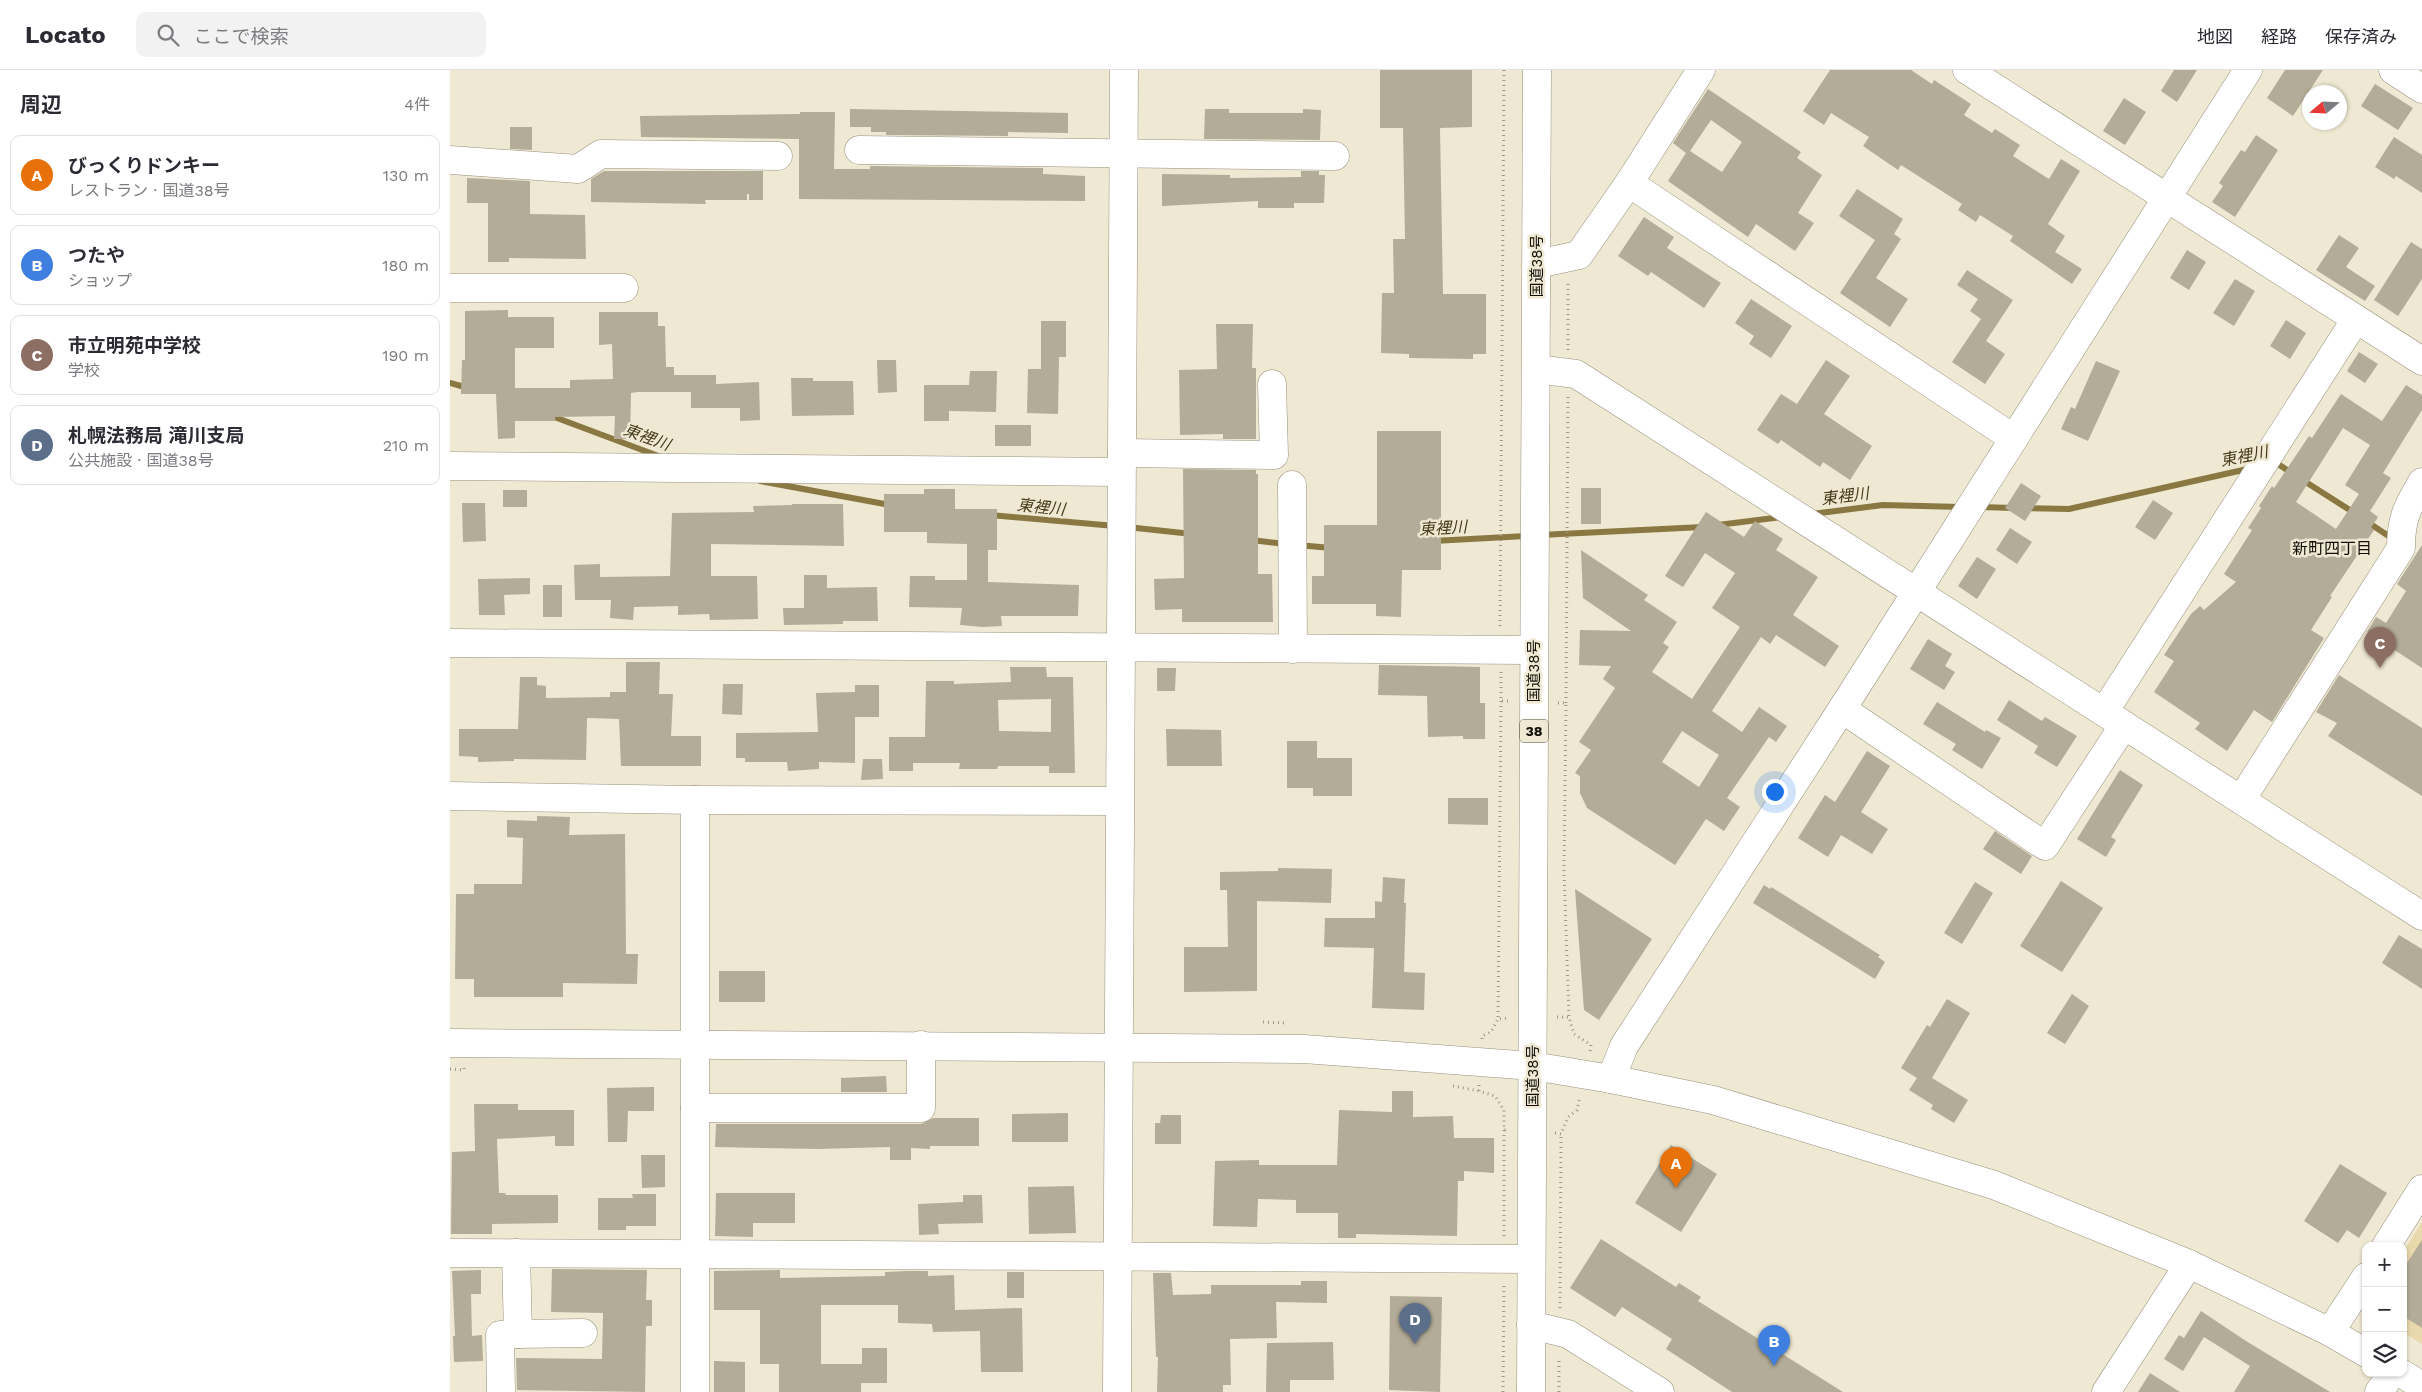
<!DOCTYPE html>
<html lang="ja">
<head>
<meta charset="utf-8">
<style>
  :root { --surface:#fff; --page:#f2f2f3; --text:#2b2b33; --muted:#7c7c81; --line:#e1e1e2; --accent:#7b44ba }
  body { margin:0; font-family:"Work Sans","Noto Sans JP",sans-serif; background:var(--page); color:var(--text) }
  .controls { position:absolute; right:15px; bottom:15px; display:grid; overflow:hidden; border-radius:10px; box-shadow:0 1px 4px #0004 }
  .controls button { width:45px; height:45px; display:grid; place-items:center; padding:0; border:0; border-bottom:1px solid var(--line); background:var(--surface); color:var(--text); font:25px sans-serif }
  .compass { position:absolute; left:1852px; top:15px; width:45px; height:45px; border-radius:50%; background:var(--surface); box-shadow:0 1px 4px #0004; rotate:251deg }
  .you { position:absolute; left:1324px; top:721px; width:18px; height:18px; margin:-12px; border:4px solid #fff; border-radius:50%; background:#1a73e8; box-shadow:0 0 0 8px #1a73e833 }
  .badge { display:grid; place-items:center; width:32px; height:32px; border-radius:50%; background:var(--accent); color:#fff; font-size:16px; font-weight:700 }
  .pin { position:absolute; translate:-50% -41px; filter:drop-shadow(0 1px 2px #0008) }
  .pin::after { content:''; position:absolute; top:26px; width:18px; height:15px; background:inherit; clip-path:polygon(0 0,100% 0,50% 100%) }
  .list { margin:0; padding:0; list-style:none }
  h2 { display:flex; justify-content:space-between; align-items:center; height:65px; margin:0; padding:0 20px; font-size:21px }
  h2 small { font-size:16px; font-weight:400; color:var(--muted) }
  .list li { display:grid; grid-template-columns:32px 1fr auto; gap:15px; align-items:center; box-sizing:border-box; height:80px; margin:0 10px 10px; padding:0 10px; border:1px solid var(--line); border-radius:10px }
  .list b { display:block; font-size:19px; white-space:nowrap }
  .list p { margin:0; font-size:16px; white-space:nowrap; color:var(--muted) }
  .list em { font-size:16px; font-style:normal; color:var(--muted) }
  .icon { flex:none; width:28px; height:28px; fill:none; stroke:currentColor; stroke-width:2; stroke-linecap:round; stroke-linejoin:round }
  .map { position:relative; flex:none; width:1972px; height:1322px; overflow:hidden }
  header { display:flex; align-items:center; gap:30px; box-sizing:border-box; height:70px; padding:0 25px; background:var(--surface); border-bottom:1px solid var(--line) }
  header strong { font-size:24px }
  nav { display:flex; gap:28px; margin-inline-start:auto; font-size:18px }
  .search { width:350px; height:45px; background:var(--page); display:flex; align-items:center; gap:12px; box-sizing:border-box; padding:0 18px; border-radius:10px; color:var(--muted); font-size:19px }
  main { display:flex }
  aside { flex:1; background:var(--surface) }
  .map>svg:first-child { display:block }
</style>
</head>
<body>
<header>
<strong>Locato</strong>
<div class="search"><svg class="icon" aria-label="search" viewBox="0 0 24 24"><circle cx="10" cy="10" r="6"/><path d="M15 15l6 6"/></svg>ここで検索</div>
<nav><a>地図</a><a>経路</a><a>保存済み</a></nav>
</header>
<main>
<aside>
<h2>周辺<small>4件</small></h2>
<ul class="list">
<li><span class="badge" style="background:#e8710a">A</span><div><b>びっくりドンキー</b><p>レストラン · 国道38号</p></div><em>130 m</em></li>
<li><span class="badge" style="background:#3f7fe0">B</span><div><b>つたや</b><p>ショップ</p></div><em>180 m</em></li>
<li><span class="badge" style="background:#8d6e63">C</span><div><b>市立明苑中学校</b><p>学校</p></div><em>190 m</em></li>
<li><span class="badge" style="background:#5c6f8a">D</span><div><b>札幌法務局 滝川支局</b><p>公共施設 · 国道38号</p></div><em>210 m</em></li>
</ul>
</aside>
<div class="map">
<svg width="1972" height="1322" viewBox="0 0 1972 1322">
  <rect width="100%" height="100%" fill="#efe8d2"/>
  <!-- green -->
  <polygon fill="#e8d8ab" points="1972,1152 1972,1274 1953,1262 1953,1182"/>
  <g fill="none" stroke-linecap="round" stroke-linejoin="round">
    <!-- stream -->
    <g stroke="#8a7842" stroke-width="6">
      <polyline points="0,313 18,318"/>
      <polyline points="99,345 211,387"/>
      <polyline points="1821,393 1825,392 1843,404"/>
      <polyline points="1851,409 1906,444"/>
      <polyline points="310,411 440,435"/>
      <polyline points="1529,437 1564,438"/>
      <polyline points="1576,438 1619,439 1802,398"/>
      <polyline points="1362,444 1433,435 1511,437"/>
      <polyline points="540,445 665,456"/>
      <polyline points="1916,451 1943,469"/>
      <polyline points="1268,455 1332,447"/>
      <polyline points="677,457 742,464"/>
      <polyline points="1090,465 1253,457"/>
      <polyline points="801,470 836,474"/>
      <polyline points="983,471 1078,466"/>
      <polyline points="848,475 881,478"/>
    </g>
  </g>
  <!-- building -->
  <g fill="#b3ac98" fill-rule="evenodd">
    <polygon points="930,0 1022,0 1022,57 990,58 993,224 1036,224 1036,284 1023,284 1023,289 959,288 959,284 931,283 932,223 944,223 943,169 955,169 953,58 930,58"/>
    <polygon points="1380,0 1461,0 1482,14 1484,10 1521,34 1514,45 1542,63 1545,59 1570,75 1563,86 1599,109 1611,89 1630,101 1598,154 1615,166 1605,182 1632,199 1622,214 1560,171 1563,166 1530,145 1526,152 1508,140 1512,134 1451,95 1448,100 1413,76 1419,67 1381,43 1374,55 1353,41"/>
    <polygon points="1724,0 1747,0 1727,32 1711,21"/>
    <polygon points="1835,0 1873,0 1843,46 1817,28"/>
    <polygon points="1925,14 1963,38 1948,60 1911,36"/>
    <path d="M1258 19 1351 82 1347 88 1372 105 1348 143 1364 153 1345 181 1306 154 1298 167 1218 111 1236 83 1223 73ZM1261 50 1292 72 1272 102 1240 81Z"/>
    <polygon points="1674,28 1696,42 1675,75 1653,61"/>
    <polygon points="400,39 618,43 618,63 558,62 558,66 436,65 436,62 421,62 421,57 400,57"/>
    <polygon points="755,39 779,39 779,43 853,43 853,39 871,40 870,70 754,69"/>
    <polygon points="350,42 385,42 384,99 420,99 420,96 593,98 593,104 635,106 635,131 349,129 349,69 191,67 190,46 350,44"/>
    <polygon points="60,57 82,57 82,80 60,79"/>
    <polygon points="1806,65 1828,80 1785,147 1762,132 1773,116 1769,113 1791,80 1795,82"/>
    <polygon points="1944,67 1972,85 1972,123 1946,106 1944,109 1925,97"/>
    <polygon points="154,101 313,101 313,130 299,130 299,124 297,124 297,130 255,130 256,134 141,132 141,109"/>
    <polygon points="851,101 869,101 869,105 875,105 874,133 844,133 844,138 808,138 808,131 712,136 712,104 780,105 780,108 851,107"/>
    <polygon points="17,108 80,111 80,144 135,145 136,189 59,188 59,192 38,192 38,133 17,133"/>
    <polygon points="1407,119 1453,149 1444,164 1451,169 1426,208 1458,229 1440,257 1390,223 1425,170 1389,146"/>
    <polygon points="1194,147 1224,167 1217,178 1271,213 1254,238 1201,202 1198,206 1168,186"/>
    <polygon points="1889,165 1909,178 1896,197 1925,216 1915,231 1866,200"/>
    <polygon points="1961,172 1972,179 1972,209 1948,246 1924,230"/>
    <polygon points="1737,180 1756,192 1739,220 1720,208"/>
    <polygon points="1517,200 1563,230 1536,271 1555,284 1535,314 1502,292 1531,249 1520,241 1528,229 1507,215"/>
    <polygon points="1785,209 1805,221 1784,256 1763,243"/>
    <polygon points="1301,229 1342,256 1321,288 1299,274 1304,266 1285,253"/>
    <polygon points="58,240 58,247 104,247 104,278 65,278 65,318 120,318 120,310 163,309 162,274 149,275 149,242 208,242 208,256 215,256 216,297 224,297 224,305 266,305 266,314 309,312 310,350 290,351 290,338 241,338 241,322 188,322 181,323 180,369 164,369 165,346 105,347 105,351 65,351 65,368 48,369 46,324 11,324 12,290 15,290 15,241"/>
    <polygon points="1836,250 1856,263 1840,289 1820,276"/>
    <polygon points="591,251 616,251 616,287 609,287 608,344 577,343 578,299 591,299"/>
    <polygon points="766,254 803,254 802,298 806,298 806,369 773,369 773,364 730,365 729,300 767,299"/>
    <polygon points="1909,282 1928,294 1915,313 1897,301"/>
    <polygon points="427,290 446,290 447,322 428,323"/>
    <polygon points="1376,290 1400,306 1374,344 1422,376 1400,410 1373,392 1370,397 1331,370 1328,374 1307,360 1331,324 1347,334"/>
    <polygon points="1646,291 1670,301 1638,371 1611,359 1621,337 1625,339"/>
    <polygon points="520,301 547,301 546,342 499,341 499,351 474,351 474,315 519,315"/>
    <polygon points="341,308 363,308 363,311 403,311 404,345 342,346"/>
    <path d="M1956 315 1972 325V340L1933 403 1941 408 1920 441 1928 447 1921 458 1924 460 1880 526 1882 527 1861 560 1874 568 1822 652 1804 640 1777 681 1745 659 1750 653 1704 622 1724 591 1714 585 1741 544 1750 536 1754 540 1786 512 1774 504 1802 460 1798 458 1811 438 1809 436 1822 416 1824 418 1859 366 1862 368 1891 324 1932 351ZM1893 358 1920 375 1895 415 1909 424 1886 459 1846 432Z"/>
    <rect x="545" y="355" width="36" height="21"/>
    <polygon points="927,361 991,361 991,500 952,500 951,547 926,546 926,534 862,534 862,506 874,506 874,455 927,455"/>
    <polygon points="733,399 806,400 806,404 808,404 808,504 822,504 823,552 732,552 732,539 705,540 704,509 734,508"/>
    <polygon points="1571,413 1591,426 1575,451 1555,438"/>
    <rect x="1131" y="418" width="20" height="36"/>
    <polygon points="474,419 505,419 505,439 547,439 547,480 538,480 538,512 629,515 628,546 551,546 552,556 533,557 510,555 512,538 459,537 460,506 485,506 485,510 517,510 517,474 477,473 477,462 434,462 434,424 474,424"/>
    <rect x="53" y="420" width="24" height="17"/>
    <polygon points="1703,430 1723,443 1705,470 1685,457"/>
    <polygon points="12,433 35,433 36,471 13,472"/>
    <polygon points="342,434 393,434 394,476 261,474 261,506 307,506 308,549 260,550 259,544 228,545 228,536 184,537 183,550 160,548 161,530 125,530 124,495 150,494 150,507 220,506 222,443 304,442 303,436 342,435"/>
    <path d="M1256 442 1294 467 1305 451 1333 469 1326 480 1368 507 1343 545 1389 576 1375 597 1326 565 1320 574 1311 567 1262 641 1292 662 1309 637 1337 656 1326 672 1319 667 1277 728 1290 737 1274 761 1256 749 1225 795 1137 738 1130 723V706L1125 703 1141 680 1129 672 1165 618 1153 609 1161 596 1129 595 1130 560 1181 561 1133 528 1131 480 1198 525 1194 530 1227 552 1213 573 1219 577 1202 602 1242 629 1290 557 1262 538 1285 503 1255 483 1233 517 1215 506ZM1232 661 1269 685 1249 717 1212 692Z"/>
    <polygon points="1560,458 1582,472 1567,494 1546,480"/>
    <polygon points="1972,475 1972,598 1917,562 1926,547 1936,553 1956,521 1947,514"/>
    <polygon points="1527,487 1546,499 1527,529 1508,516"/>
    <polygon points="354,505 377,505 377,518 427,517 428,551 393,551 393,554 334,555 333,538 354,538"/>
    <polygon points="80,508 80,524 54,525 55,545 29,545 28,509"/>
    <rect x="93" y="515" width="19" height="32"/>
    <polygon points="1478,569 1502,584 1495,596 1505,602 1494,620 1460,599"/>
    <polygon points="176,592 210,592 209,624 223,624 221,666 251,666 251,696 171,696 169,649 137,648 136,690 64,689 64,691 28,692 28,687 9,686 9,659 68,659 70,607 87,607 87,615 96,616 96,628 160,627 160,622 176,622"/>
    <polygon points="929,595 1030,597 1030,633 1035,633 1035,669 1013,669 1013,666 978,667 977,626 928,625"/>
    <path d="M560 597H596L597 607H623L625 703H599V696H548L547 699H509L510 693H463V701H439V667H475L476 611H504V614L561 612ZM601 629V662L549 661 548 630Z"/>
    <polygon points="707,598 726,598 725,621 707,621"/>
    <polygon points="1889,605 1972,658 1972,726 1878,666 1887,653 1866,642"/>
    <polygon points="273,614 293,614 292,645 272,644"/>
    <polygon points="405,615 429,615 429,647 405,647 405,693 369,692 369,699 338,701 337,692 295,692 295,688 286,688 286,663 368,662 366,623 405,622"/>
    <polygon points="1559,630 1592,651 1595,647 1627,666 1607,697 1584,683 1588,676 1547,650"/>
    <polygon points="1487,632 1535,662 1536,660 1551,668 1532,699 1502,680 1506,674 1473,654"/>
    <polygon points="716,659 771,660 772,696 717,696"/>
    <polygon points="837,671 867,671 867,688 902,688 902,726 863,726 863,718 837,718"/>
    <polygon points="1417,681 1440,696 1411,742 1438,759 1422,784 1391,765 1378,787 1348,768 1375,725 1385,732"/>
    <polygon points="413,689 432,689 433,709 411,710"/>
    <polygon points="1670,700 1693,715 1661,767 1666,770 1656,787 1627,769"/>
    <polygon points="998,728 1038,728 1038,755 998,754"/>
    <polygon points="87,746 120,747 119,765 175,764 176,884 188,884 187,914 113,913 113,927 24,927 24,909 5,909 6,824 24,824 24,814 72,814 73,768 57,767 57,750 87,751"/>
    <polygon points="1545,761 1582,786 1571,804 1533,779"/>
    <polygon points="828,798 882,799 881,833 807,831 807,921 734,922 734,877 778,877 777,820 770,820 770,802 828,801"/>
    <polygon points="933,807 955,809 954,833 956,833 954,902 975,903 974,940 922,938 924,878 874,877 875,848 925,848 925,831 932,832"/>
    <polygon points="1611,811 1653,838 1612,902 1570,876"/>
    <polygon points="1525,812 1543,823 1512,874 1494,863"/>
    <polygon points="1314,815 1320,819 1321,817 1430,885 1428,887 1435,892 1425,909 1303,833"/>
    <polygon points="1125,819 1202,869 1149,950 1134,940"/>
    <polygon points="1949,865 1972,879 1972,919 1932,893"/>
    <rect x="269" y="901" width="46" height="31"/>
    <polygon points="1622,924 1639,936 1615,974 1597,963"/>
    <polygon points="1497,929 1520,943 1482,1008 1518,1030 1504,1053 1481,1039 1483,1035 1459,1020 1467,1008 1451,998 1477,955 1480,957"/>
    <polygon points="436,1006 437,1022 391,1022 391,1008"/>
    <polygon points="204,1017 204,1041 178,1041 177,1072 158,1072 157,1018"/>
    <polygon points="942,1021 963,1021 963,1047 1003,1046 1004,1068 1044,1068 1044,1103 1014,1101 1014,1111 1008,1111 1007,1166 906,1164 906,1168 888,1168 888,1143 846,1143 846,1130 808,1129 807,1157 763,1156 765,1091 809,1090 809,1095 887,1095 889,1040 942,1042"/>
    <polygon points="24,1034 68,1034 68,1040 124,1040 124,1076 105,1076 105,1066 47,1069 49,1123 55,1123 56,1125 108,1125 108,1153 42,1154 42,1164 1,1164 2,1082 25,1081"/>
    <polygon points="618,1043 618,1072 562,1072 562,1044"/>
    <polygon points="711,1045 731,1045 731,1074 705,1074 705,1053 710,1053"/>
    <polygon points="483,1048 529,1048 529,1076 480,1076 480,1079 461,1078 461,1090 440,1090 440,1077 368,1079 265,1077 266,1054 471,1054"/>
    <polygon points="1221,1075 1267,1104 1231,1162 1185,1133"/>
    <polygon points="191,1085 215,1085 215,1117 192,1118"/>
    <polygon points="1890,1094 1937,1123 1909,1168 1897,1160 1888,1173 1854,1151"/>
    <polygon points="624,1116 626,1163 579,1164 578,1117"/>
    <polygon points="266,1123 345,1123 345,1153 303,1153 303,1167 265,1166"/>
    <polygon points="182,1124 206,1124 206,1156 176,1156 176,1160 148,1160 148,1128 183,1128"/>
    <polygon points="513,1125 532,1125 533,1153 488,1154 489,1164 469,1165 468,1134 513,1132"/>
    <polygon points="1151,1169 1226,1217 1229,1213 1251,1227 1248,1231 1393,1322 1282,1322 1216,1279 1222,1269 1172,1237 1165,1247 1120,1218"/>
    <polygon points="1972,1170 1972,1258 1953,1246 1953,1199"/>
    <polygon points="102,1199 197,1200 196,1230 202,1230 202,1256 196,1256 195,1322 67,1320 66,1288 152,1289 153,1243 101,1242"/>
    <polygon points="31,1200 31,1224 21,1224 22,1266 32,1265 33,1291 4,1292 3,1266 5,1266 2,1201"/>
    <polygon points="330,1200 330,1208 435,1206 435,1202 457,1201 478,1201 478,1206 504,1205 505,1240 572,1238 573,1302 531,1302 530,1261 483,1262 482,1254 448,1253 448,1235 371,1235 371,1294 412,1294 412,1278 437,1278 437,1313 411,1313 411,1322 329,1322 329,1294 310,1294 310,1240 264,1240 264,1201"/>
    <rect x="557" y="1202" width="17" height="26"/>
    <polygon points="703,1203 721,1203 723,1225 761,1224 761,1215 851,1215 851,1211 877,1211 877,1233 826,1232 827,1268 780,1269 781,1315 773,1315 773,1322 707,1322 708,1287 706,1287"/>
    <polygon points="940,1226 992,1227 990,1322 939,1320"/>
    <polygon points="1751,1241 1796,1271 1880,1322 1784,1322 1800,1296 1754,1267 1733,1301 1714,1289 1729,1265 1734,1268"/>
    <polygon points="883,1272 884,1310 840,1310 840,1322 816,1322 817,1273"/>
    <polygon points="264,1291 295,1292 295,1322 264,1322"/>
    <polygon points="1700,1303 1730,1322 1688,1322"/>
  </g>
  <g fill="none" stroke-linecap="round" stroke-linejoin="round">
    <defs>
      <g id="minor">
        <polyline points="1517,0 1972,291"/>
        <polyline points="1943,0 1972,19"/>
        <polyline points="409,80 885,86"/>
        <polyline points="0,90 128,99 151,84 328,86"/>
        <polyline points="1179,113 1563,368"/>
        <polyline points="1087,194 1129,185 1179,113 1251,0"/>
        <polyline points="0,218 174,218"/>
        <polyline points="1086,299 1126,304 1972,846"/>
        <polyline points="672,383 824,385 822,314"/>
        <polyline points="0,396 671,402"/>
        <polyline points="842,415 843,579"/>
        <polyline points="0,573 1084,580"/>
        <polyline points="1392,639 1595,776 1674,655"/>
        <polyline points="1654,642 1906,249"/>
        <polyline points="0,726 245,730 669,731"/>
        <path d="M1791 730 1951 478C1951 448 1957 438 1972 412"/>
        <polyline points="0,973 854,979 1083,996 1161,1009 1263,1030 1544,1115 1739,1194 1880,1262 1916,1283"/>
        <polyline points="1161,1009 1174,976 1392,639 1798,0"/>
        <polyline points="245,1038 471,1038 471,975"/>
        <polyline points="1936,1176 1972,1119"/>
        <path d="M0 1183C360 1182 721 1189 1081 1189"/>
        <polyline points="66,1183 68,1264 133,1263"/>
        <polyline points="1081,1255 1118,1264 1210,1322"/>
        <polyline points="1880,1262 1916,1207"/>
        <polyline points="1951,1303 1972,1316"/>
        <polyline points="51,1322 50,1265 68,1264"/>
        <polyline points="245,1322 245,730"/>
        <polyline points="667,1322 674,0"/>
        <polyline points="1656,1322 1739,1194"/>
        <polyline points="1929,1322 1942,1303"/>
      </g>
      <polyline id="highway" points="1081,1322 1087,0"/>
    </defs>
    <!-- minor casing -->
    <use href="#minor" stroke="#97907c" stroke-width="29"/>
    <!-- highway casing -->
    <use href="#highway" stroke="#97907c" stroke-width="29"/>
    <!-- path -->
    <g stroke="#9c9786" stroke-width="3" stroke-dasharray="1 4" stroke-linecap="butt">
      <polyline points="1118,280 1118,212"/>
      <polyline points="1050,556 1054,0"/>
      <polyline points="1051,602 1051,631 1061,631"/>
      <polyline points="1051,631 1048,949 1059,948"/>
      <polyline points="1108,633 1116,633 1114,801 1119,947"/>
      <polyline points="1116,633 1118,327"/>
      <polyline points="1107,947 1119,947 1124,964 1141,975 1140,982"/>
      <polyline points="813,952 836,953"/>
      <polyline points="1032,969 1032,966 1041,962 1048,949"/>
      <polyline points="0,999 14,1000 14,997"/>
      <polyline points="1029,1015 1029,1021 1045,1026 1054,1040 1054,1060 1059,1060"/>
      <polyline points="1003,1016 1029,1021"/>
      <polyline points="1054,1060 1054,1166"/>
      <polyline points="1105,1063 1111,1064 1118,1047 1127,1040 1130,1027"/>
      <polyline points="1110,1238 1111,1064"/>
      <polyline points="1053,1322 1054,1213"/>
      <polyline points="1109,1322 1109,1287"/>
    </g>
    <!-- minor -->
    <use href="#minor" stroke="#fff" stroke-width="28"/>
    <!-- highway -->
    <use href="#highway" stroke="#fff" stroke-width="28"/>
  </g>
  <g text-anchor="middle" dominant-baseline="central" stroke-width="5" stroke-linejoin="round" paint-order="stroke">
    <!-- shield labels -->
    <rect fill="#efe8d2" stroke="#534f44" stroke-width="1" x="1070" y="649.5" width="28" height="23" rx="4"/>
    <g font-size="14" font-weight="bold" fill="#100e07">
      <text x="1084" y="661">38</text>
    </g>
    <!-- street labels -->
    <g font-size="15" fill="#100e07" stroke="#efe8d2">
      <text transform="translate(1087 196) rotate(-90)">国道38号</text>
      <text transform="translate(1084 601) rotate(-90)">国道38号</text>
      <text transform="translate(1083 1006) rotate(-90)">国道38号</text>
    </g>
    <!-- water labels -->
    <g font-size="16" font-style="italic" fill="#453b1a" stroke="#efe8d2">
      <text transform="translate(197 367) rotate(20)">東裡川</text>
      <text transform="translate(1794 386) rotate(-11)">東裡川</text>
      <text transform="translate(1395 426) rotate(-7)">東裡川</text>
      <text transform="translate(591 437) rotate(6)">東裡川</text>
      <text transform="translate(993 458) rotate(-3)">東裡川</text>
    </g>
    <!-- neighbourhood labels -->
    <g font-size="16" fill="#100e07" stroke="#efe8d2">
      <text x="1882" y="478">新町四丁目</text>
    </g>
  </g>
</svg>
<div class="controls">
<button>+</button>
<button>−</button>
<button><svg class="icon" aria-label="layers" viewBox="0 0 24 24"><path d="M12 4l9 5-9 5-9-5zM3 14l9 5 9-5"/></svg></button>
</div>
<svg class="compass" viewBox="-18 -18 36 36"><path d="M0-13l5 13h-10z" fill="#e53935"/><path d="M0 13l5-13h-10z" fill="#7c7c81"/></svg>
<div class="you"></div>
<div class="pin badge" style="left:1226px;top:1118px;background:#e8710a">A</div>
<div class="pin badge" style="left:1324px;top:1296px;background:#3f7fe0">B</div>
<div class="pin badge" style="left:1930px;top:598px;background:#8d6e63">C</div>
<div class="pin badge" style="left:965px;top:1274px;background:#5c6f8a">D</div>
</div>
</main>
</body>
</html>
